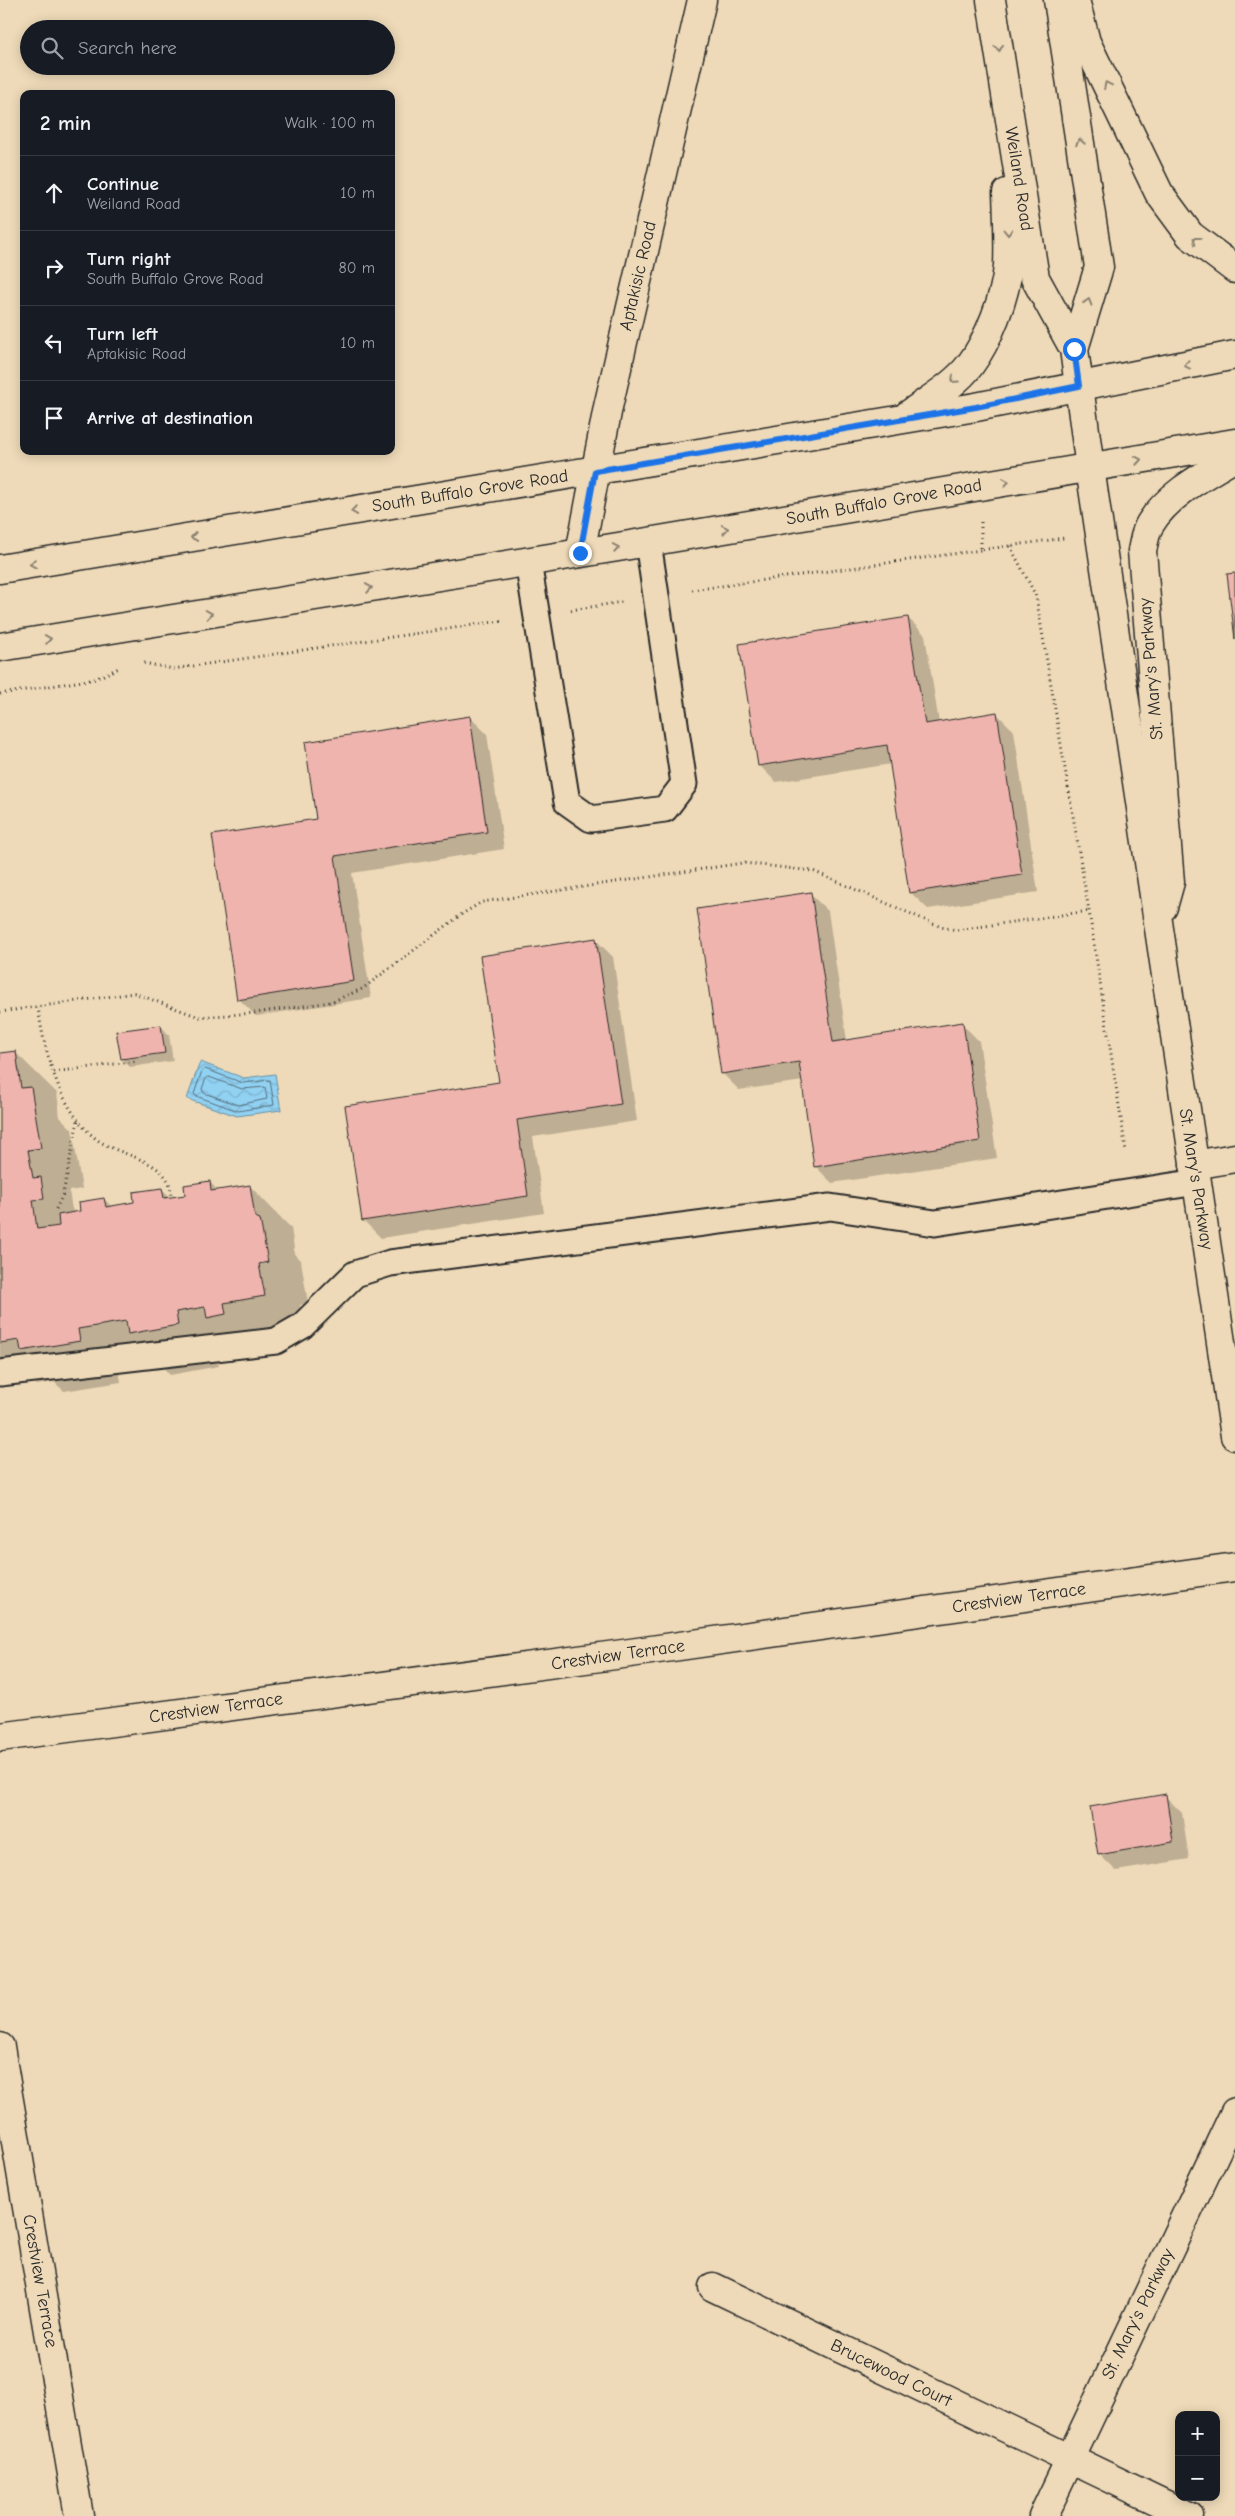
<!DOCTYPE html>
<html lang="en">
<head>
<meta charset="utf-8">
<style>
  :root { --surface:#171b24; --page:#242831; --text:#f1f3f6; --muted:#9ea1a6; --line:#363941 }
  body { margin:0; font-family:"Comic Neue",sans-serif; background:var(--page); color:var(--text) }
  .controls { position:absolute; right:15px; bottom:15px; display:grid; overflow:hidden; border-radius:10px; box-shadow:0 2px 12px #0003 }
  .controls button { width:45px; height:45px; display:grid; place-items:center; padding:0; border:0; border-bottom:1px solid var(--line); background:var(--surface); color:var(--text); font:25px sans-serif }
  .stop { position:absolute; width:15px; height:15px; margin:-11px; border:4px solid #1a73e8; border-radius:50%; background:#fff }
  .stop.end { background:#1a73e8; border-color:#fff; box-shadow:0 1px 5px #0008 }
  .list { margin:0; padding:0; list-style:none }
  h2 { display:flex; justify-content:space-between; align-items:center; height:65px; margin:0; padding:0 20px; font-size:21px }
  h2 small { font-size:16px; font-weight:400; color:var(--muted) }
  .list li { display:grid; grid-template-columns:32px 1fr auto; gap:15px; align-items:center; box-sizing:border-box; height:75px; padding:0 20px; border-top:1px solid var(--line) }
  .list b { display:block; font-size:19px; white-space:nowrap }
  .list p { margin:0; font-size:16px; white-space:nowrap; color:var(--muted) }
  .list em { font-size:16px; font-style:normal; color:var(--muted) }
  .icon { flex:none; width:28px; height:28px; fill:none; stroke:currentColor; stroke-width:2; stroke-linecap:round; stroke-linejoin:round }
  .map { position:relative; flex:none; width:1235px; height:2516px; overflow:hidden }
  .search { position:absolute; background:var(--surface); box-shadow:0 2px 12px #0003; left:20px; top:20px; width:375px; height:55px; display:flex; align-items:center; gap:12px; box-sizing:border-box; padding:0 18px; border-radius:28px; color:var(--muted); font-size:19px }
  .panel { position:absolute; background:var(--surface); box-shadow:0 2px 12px #0003; left:20px; top:90px; width:375px; height:365px; border-radius:10px }
  .map>svg:first-child { display:block }
</style>
</head>
<body>
<div class="map">
<svg width="1235" height="2516" viewBox="0 0 1235 2516">
  <defs>
    <pattern id="water-waves" width="16" height="10" patternUnits="userSpaceOnUse" patternTransform="scale(1.25)"><rect width="16" height="10" fill="#91d1f2"/><path d="M0 5q4-4 8 0t8 0" fill="none" stroke="#7db4d0"/></pattern>
  </defs>
  <rect width="100%" height="100%" fill="#eedab8"/>
  <filter id="ink" filterUnits="userSpaceOnUse"><feTurbulence type="fractalNoise" baseFrequency=".02" numOctaves="2"/><feDisplacementMap in="SourceGraphic" scale="10" xChannelSelector="R" yChannelSelector="G"/><feConvolveMatrix kernelMatrix="1 2 1 2 8 2 1 2 1" color-interpolation-filters="sRGB"/></filter>
  <g filter="url(#ink)">
    <!-- water -->
    <polygon fill="url(#water-waves)" stroke="#688fa2" points="200,1062 244,1078 275,1074 281,1110 237,1116 187,1099"/>
    <!-- shadow -->
    <g fill="#0003">
      <polygon points="908,618 925,635 939,723 997,714 1014,731 1038,892 928,909 910,892 891,764 776,782 759,765"/>
      <polygon points="470,717 487,734 504,849 352,873 371,998 256,1016 239,999 318,820"/>
      <polygon points="810,894 828,911 847,1041 962,1024 979,1041 997,1158 832,1183 815,1166 803,1081 739,1090 722,1073"/>
      <polygon points="596,940 613,957 637,1121 533,1137 544,1213 381,1238 364,1221 500,1084"/>
      <polygon points="161,1026 169,1035 173,1061 130,1067 122,1059"/>
      <polygon points="15,1052 57,1093 60,1117 72,1129 82,1189 69,1191 72,1209 75,1213 104,1199 112,1207 136,1204 162,1189 171,1198 187,1197 210,1182 218,1191 250,1186 291,1228 295,1255 301,1261 308,1303 300,1305 305,1337 265,1344 267,1356 250,1359 240,1349 217,1354 219,1366 170,1375 159,1363 119,1370 121,1382 64,1391 54,1382 37,1385 28,1376 0,1380 0,1054"/>
      <polygon points="1165,1796 1182,1813 1189,1859 1116,1871 1099,1854"/>
    </g>
    <g fill="none" stroke-linecap="round" stroke-linejoin="round">
      <!-- shore -->
      <g stroke="#546d7b" stroke-width="1">
        <polygon points="205,1069 243,1083 270,1080 274,1105 238,1111 196,1096 194,1094 202,1071"/>
        <polygon points="209,1077 242,1089 265,1087 267,1099 238,1105 204,1093 202,1089 206,1078"/>
      </g>
    </g>
    <!-- building -->
    <g fill="#efb4ad" stroke="#2b2b2b">
      <polygon points="1235,573 1235,639 1227,574"/>
      <polygon points="908,617 925,724 997,712 1022,875 909,893 887,745 758,766 739,644"/>
      <polygon points="470,716 487,832 335,856 354,981 237,1000 212,835 316,819 305,742"/>
      <polygon points="811,892 833,1042 963,1022 980,1141 814,1167 799,1062 721,1074 697,909"/>
      <polygon points="596,938 621,1104 517,1120 528,1196 362,1221 345,1106 499,1082 480,956"/>
      <polygon points="161,1025 165,1053 121,1059 116,1031"/>
      <polygon points="16,1051 21,1088 31,1087 41,1148 28,1150 33,1178 41,1177 44,1199 33,1200 37,1229 59,1226 58,1215 80,1211 79,1202 104,1198 106,1207 134,1202 133,1192 162,1188 164,1198 185,1195 184,1185 210,1181 211,1191 250,1185 255,1217 260,1219 268,1262 259,1264 265,1296 224,1303 226,1314 207,1318 205,1307 176,1312 178,1325 128,1334 126,1321 78,1329 80,1341 21,1351 19,1340 0,1343 0,1053"/>
      <polygon points="1166,1794 1173,1842 1098,1855 1090,1807"/>
    </g>
    <g fill="none" stroke-linecap="round" stroke-linejoin="round">
      <defs>
        <g id="service">
          <polyline points="528,562 567,802 591,819 665,809 684,784 648,542"/>
          <polyline points="0,1373 276,1341 302,1326 355,1274 390,1263 830,1207 935,1223 1197,1182"/>
        </g>
        <g id="minor">
          <polyline points="1090,468 1235,1436"/>
          <polyline points="580,553 608,407 702,0"/>
          <path d="M1163 907 1170 882 1142 551C1144 542 1145 532 1150 524 1168 494 1205 475 1235 457"/>
          <polyline points="1194,1165 1235,1158"/>
          <polyline points="0,1737 623,1654 1235,1567"/>
          <polyline points="0,2047 79,2516"/>
          <polyline points="713,2287 1189,2516"/>
          <polyline points="1043,2516 1235,2112"/>
        </g>
        <g id="secondary">
          <polyline points="991,0 1035,278 1074,349 1090,468"/>
          <polyline points="1058,0 1099,267 1074,349"/>
          <polyline points="1075,0 1086,42 1159,193 1190,235 1235,269"/>
          <path d="M908 415C928 400 955 385 970 365 988 341 1006 296 1008 266 1009 242 1008 217 1007 193"/>
          <polyline points="0,569 976,407 1235,355"/>
          <polyline points="0,647 618,547 1235,443"/>
        </g>
      </defs>
      <!-- service casing -->
      <use href="#service" stroke="#2b2b2b" stroke-width="29"/>
      <!-- minor casing -->
      <use href="#minor" stroke="#2b2b2b" stroke-width="31"/>
      <!-- secondary casing -->
      <use href="#secondary" stroke="#2b2b2b" stroke-width="31"/>
      <!-- path -->
      <g stroke="#2b2b2b" stroke-width="3" stroke-dasharray="1 4" stroke-linecap="butt">
        <polyline points="981,522 981,550 1064,538"/>
        <polyline points="1010,546 1036,596 1089,911 1126,1151"/>
        <polyline points="692,590 981,550"/>
        <polyline points="571,610 622,602"/>
        <polyline points="144,663 173,669 501,621"/>
        <polyline points="0,694 95,679 121,667"/>
        <path d="M38 1007C44 1051 59 1108 95 1138 114 1154 153 1157 167 1179 170 1184 171 1191 172 1197"/>
        <polyline points="0,1012 134,993 199,1017 255,1013 331,1002 362,989 462,914 482,902 743,863 813,871 941,927 957,930 1089,911"/>
        <polyline points="54,1072 138,1061"/>
        <polyline points="56,1209 63,1194 78,1120"/>
      </g>
      <!-- service -->
      <use href="#service" stroke="#eedab8" stroke-width="25"/>
      <!-- minor -->
      <use href="#minor" stroke="#eedab8" stroke-width="28"/>
      <!-- secondary -->
      <use href="#secondary" stroke="#eedab8" stroke-width="28"/>
    </g>
    <!-- one-way arrows -->
    <defs><path id="oneway-chevron" d="M-2-3.5L2.5 0L-2 3.5" fill="none" stroke-width="1.6" stroke-linecap="round" stroke-linejoin="round" transform="scale(1.25)"/></defs>
    <g stroke="#8c8272">
      <use href="#oneway-chevron" transform="translate(999 48) rotate(81)"/>
      <use href="#oneway-chevron" transform="translate(1107 85) rotate(-116)"/>
      <use href="#oneway-chevron" transform="translate(1080 142) rotate(-99)"/>
      <use href="#oneway-chevron" transform="translate(1008 232) rotate(89)"/>
      <use href="#oneway-chevron" transform="translate(1196 240) rotate(-142)"/>
      <use href="#oneway-chevron" transform="translate(1088 302) rotate(-73)"/>
      <use href="#oneway-chevron" transform="translate(1187 365) rotate(169)"/>
      <use href="#oneway-chevron" transform="translate(954 380) rotate(138)"/>
      <use href="#oneway-chevron" transform="translate(1138 460) rotate(-10)"/>
      <use href="#oneway-chevron" transform="translate(1006 482) rotate(-9)"/>
      <use href="#oneway-chevron" transform="translate(354 511) rotate(171)"/>
      <use href="#oneway-chevron" transform="translate(725 529) rotate(-10)"/>
      <use href="#oneway-chevron" transform="translate(194 537) rotate(171)"/>
      <use href="#oneway-chevron" transform="translate(616 548) rotate(-10)"/>
      <use href="#oneway-chevron" transform="translate(33 564) rotate(171)"/>
      <use href="#oneway-chevron" transform="translate(369 588) rotate(-9)"/>
      <use href="#oneway-chevron" transform="translate(209 614) rotate(-9)"/>
      <use href="#oneway-chevron" transform="translate(48 639) rotate(-9)"/>
    </g>
  </g>
  <g fill="none" stroke-linecap="round" stroke-linejoin="round" filter="url(#ink)">
    <!-- route -->
    <polyline stroke="#1a73e8" stroke-width="6" points="580,553 595,471 976,407 1079,386 1074,349"/>
  </g>
  <g text-anchor="middle" dominant-baseline="central" stroke-width="4" stroke-linejoin="round" paint-order="stroke">
    <!-- street labels -->
    <g font-size="18" fill="#2b2b2b" stroke="#eedab8">
      <text transform="translate(1019 179) rotate(81)">Weiland Road</text>
      <text transform="translate(638 276) rotate(-77)">Aptakisic Road</text>
      <text transform="translate(470 491) rotate(-9)">South Buffalo Grove Road</text>
      <text transform="translate(884 502) rotate(-10)">South Buffalo Grove Road</text>
      <text transform="translate(1151 669) rotate(-95)">St. Mary's Parkway</text>
      <text transform="translate(1196 1179) rotate(81)">St. Mary's Parkway</text>
      <text transform="translate(1019 1598) rotate(-8)">Crestview Terrace</text>
      <text transform="translate(618 1655) rotate(-8)">Crestview Terrace</text>
      <text transform="translate(216 1708) rotate(-8)">Crestview Terrace</text>
      <text transform="translate(40 2281) rotate(80)">Crestview Terrace</text>
      <text transform="translate(1138 2314) rotate(-64)">St. Mary's Parkway</text>
      <text transform="translate(891 2373) rotate(26)">Brucewood Court</text>
    </g>
  </g>
</svg>
<div class="controls">
<button>+</button>
<button>−</button>
</div>
<div class="stop" style="left:1074px;top:349px"></div>
<div class="stop end" style="left:580px;top:553px"></div>
<div class="search"><svg class="icon" aria-label="search" viewBox="0 0 24 24"><circle cx="10" cy="10" r="6"/><path d="M15 15l6 6"/></svg>Search here</div>
<section class="panel">
<h2>2 min<small>Walk · 100 m</small></h2>
<ul class="list">
<li><svg class="icon" aria-label="ahead" viewBox="0 0 24 24"><path d="M12 20V5M6 11l6-6 6 6"/></svg><div><b>Continue</b><p>Weiland Road</p></div><em>10 m</em></li>
<li><svg class="icon" aria-label="right" viewBox="0 0 24 24"><path d="M7 20v-9h11M14 6l5 5-5 5"/></svg><div><b>Turn right</b><p>South Buffalo Grove Road</p></div><em>80 m</em></li>
<li><svg class="icon" aria-label="left" viewBox="0 0 24 24"><path d="M17 20v-9H6M10 6l-5 5 5 5"/></svg><div><b>Turn left</b><p>Aptakisic Road</p></div><em>10 m</em></li>
<li><svg class="icon" aria-label="arrive" viewBox="0 0 24 24"><path d="M6 21V4h12l-3 4 3 4H6"/></svg><div><b>Arrive at destination</b></div></li>
</ul>
</section>
</div>
</body>
</html>
